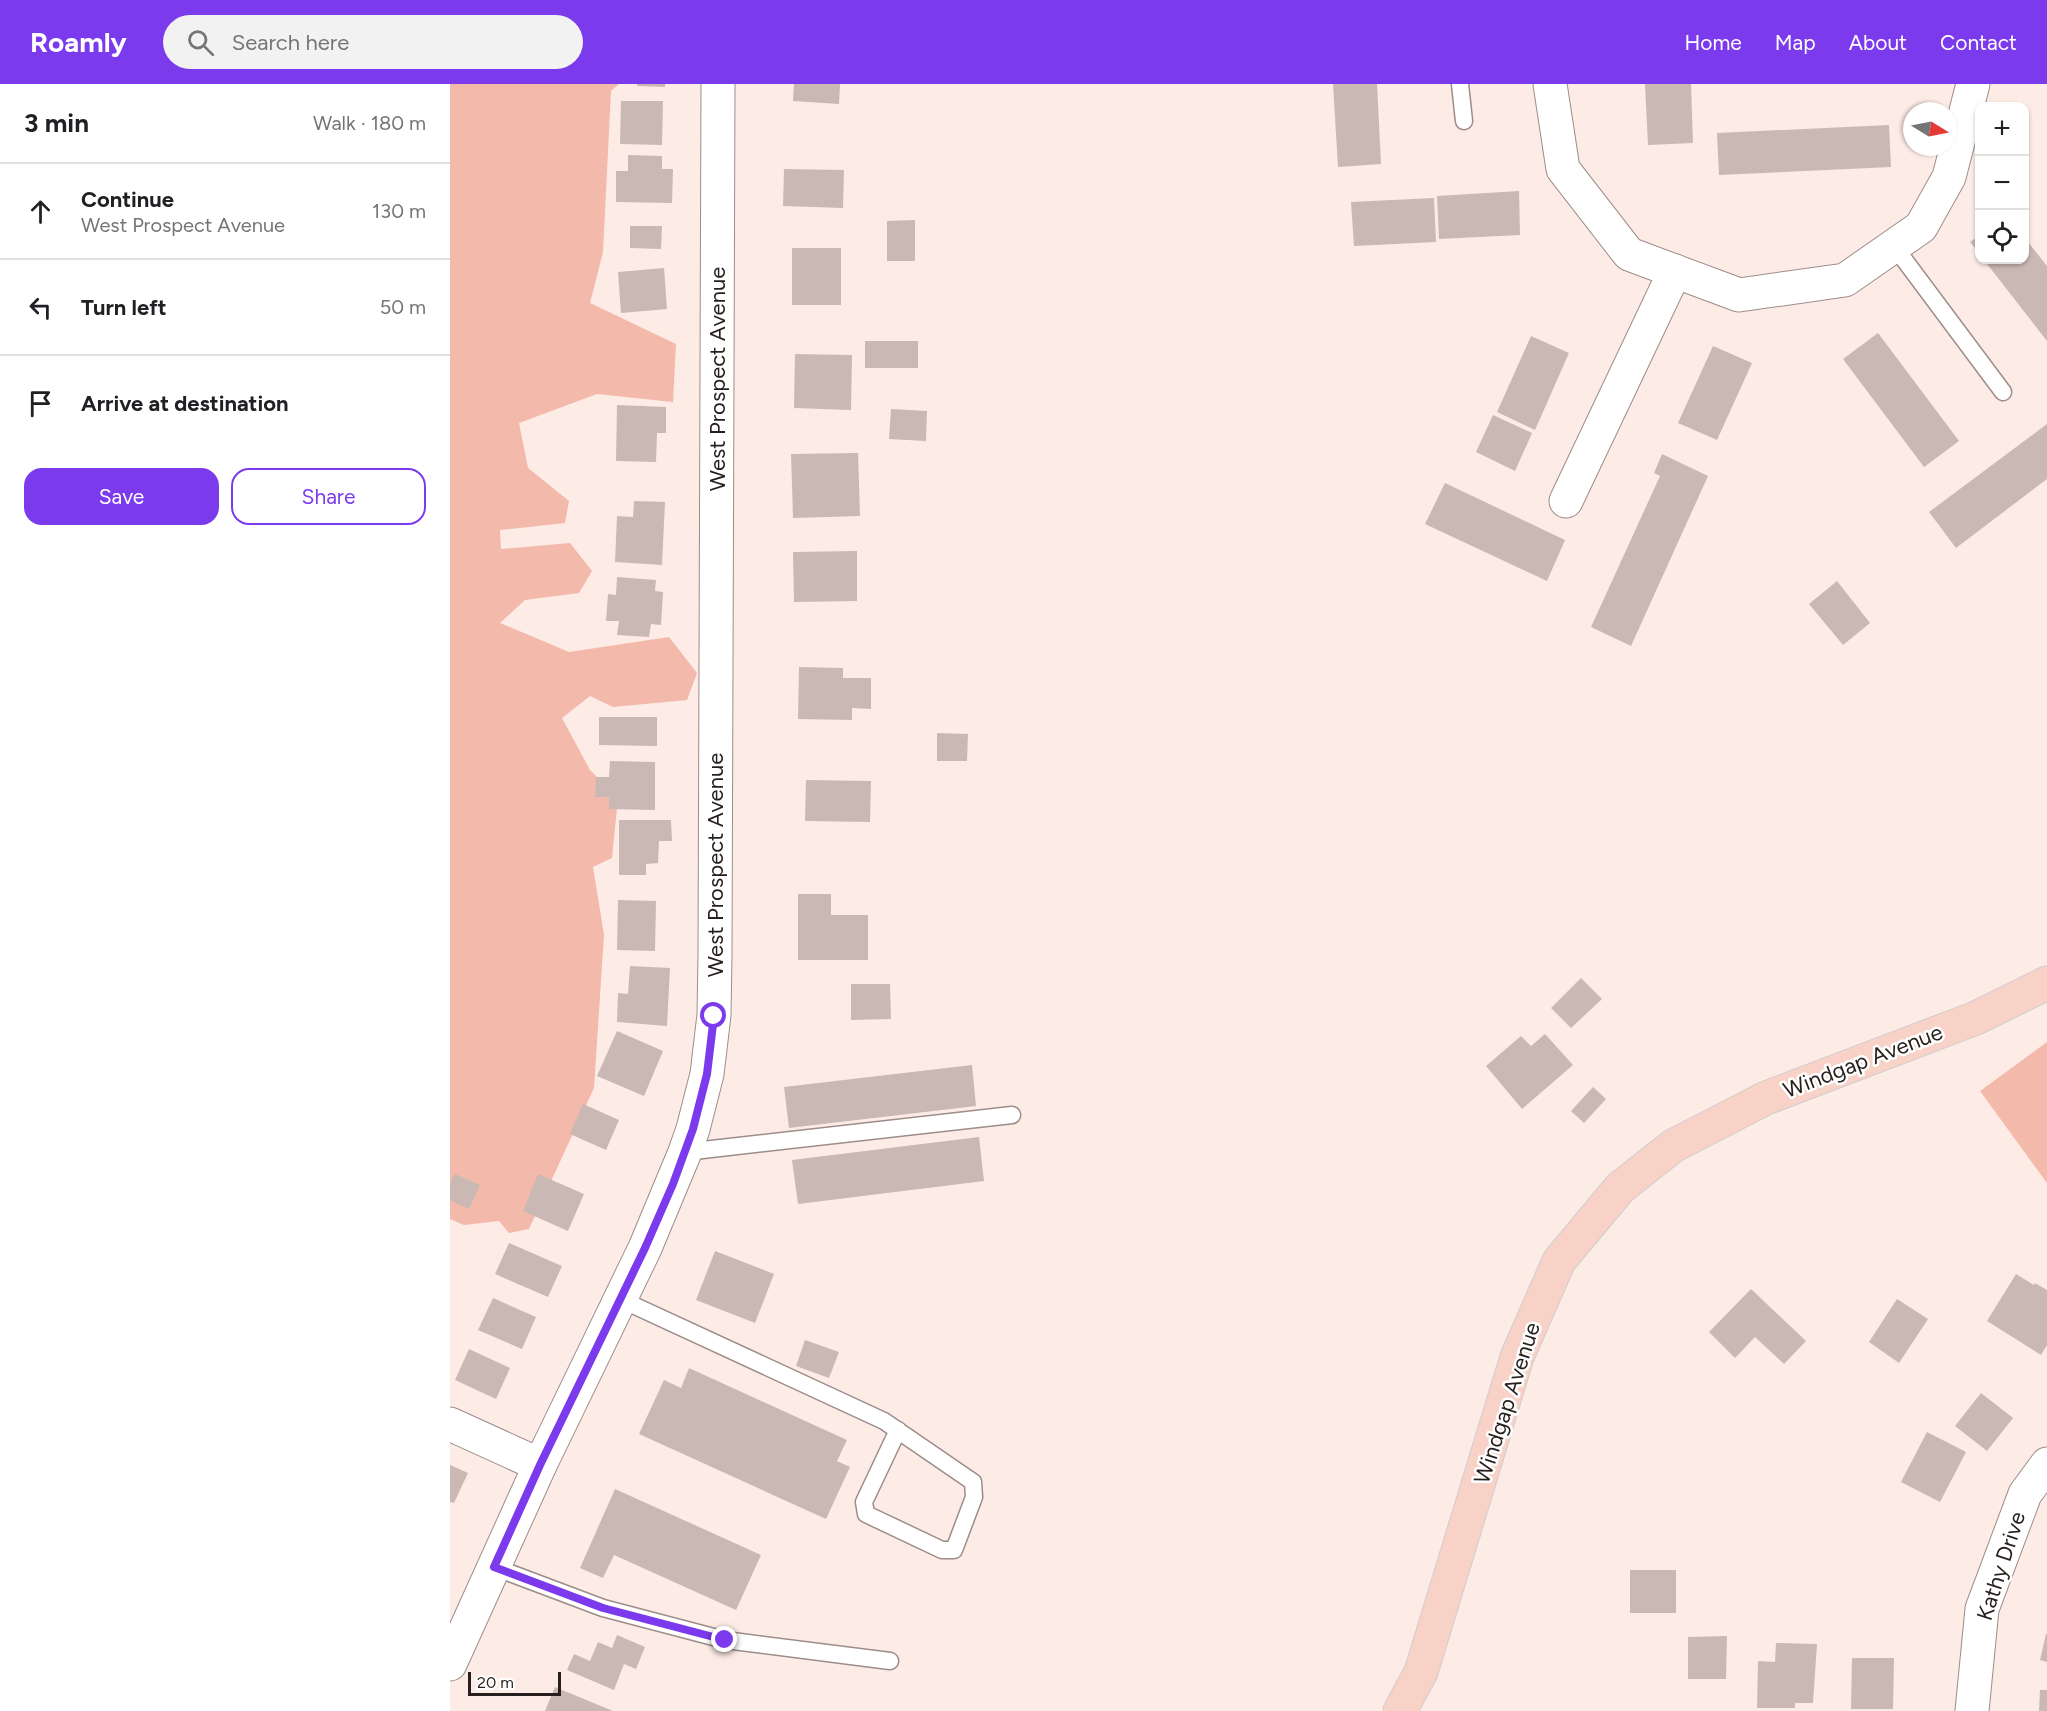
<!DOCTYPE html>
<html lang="en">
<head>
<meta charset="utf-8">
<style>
  :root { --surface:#fff; --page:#f2f2f2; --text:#202124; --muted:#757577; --line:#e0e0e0; --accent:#7c3aed }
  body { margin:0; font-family:Figtree,sans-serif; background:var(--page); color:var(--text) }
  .controls { position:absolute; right:18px; top:18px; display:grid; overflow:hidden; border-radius:12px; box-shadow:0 2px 4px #0004 }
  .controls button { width:54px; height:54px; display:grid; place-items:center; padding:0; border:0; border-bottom:2px solid var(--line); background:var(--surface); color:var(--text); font:30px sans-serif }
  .compass { position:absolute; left:1453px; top:18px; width:54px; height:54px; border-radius:50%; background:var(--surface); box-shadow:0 2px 4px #0004; rotate:100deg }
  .scale { position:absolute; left:18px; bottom:15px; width:93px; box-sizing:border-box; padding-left:6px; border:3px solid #261f1e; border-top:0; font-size:16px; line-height:21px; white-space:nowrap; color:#261f1e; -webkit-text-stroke:4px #fff; paint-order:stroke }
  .stop { position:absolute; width:18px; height:18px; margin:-14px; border:4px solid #7c3aed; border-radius:50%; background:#fff }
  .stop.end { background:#7c3aed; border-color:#fff; box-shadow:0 2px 6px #0008 }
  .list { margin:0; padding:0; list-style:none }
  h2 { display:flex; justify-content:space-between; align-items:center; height:78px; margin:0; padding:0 24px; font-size:26px }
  h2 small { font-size:20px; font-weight:400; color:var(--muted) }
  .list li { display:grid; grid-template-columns:39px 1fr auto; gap:18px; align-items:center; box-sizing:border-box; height:96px; padding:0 24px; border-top:2px solid var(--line) }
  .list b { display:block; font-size:22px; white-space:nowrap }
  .list p { margin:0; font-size:20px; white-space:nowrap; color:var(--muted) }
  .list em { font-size:20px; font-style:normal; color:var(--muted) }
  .actions { display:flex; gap:12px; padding:18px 24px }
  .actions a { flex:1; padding:14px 0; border:2px solid var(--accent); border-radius:18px; text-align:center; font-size:21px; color:var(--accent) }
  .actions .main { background:var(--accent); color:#fff }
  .icon { flex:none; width:33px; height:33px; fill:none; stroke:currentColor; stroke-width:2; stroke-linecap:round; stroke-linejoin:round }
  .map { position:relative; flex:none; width:1597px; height:1627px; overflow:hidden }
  header { display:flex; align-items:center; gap:36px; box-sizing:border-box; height:84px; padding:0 30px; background:var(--accent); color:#fff }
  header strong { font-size:28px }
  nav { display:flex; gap:33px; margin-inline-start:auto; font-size:21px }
  .search { width:420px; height:54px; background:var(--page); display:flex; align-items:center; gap:15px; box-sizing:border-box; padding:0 21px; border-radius:33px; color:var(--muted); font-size:22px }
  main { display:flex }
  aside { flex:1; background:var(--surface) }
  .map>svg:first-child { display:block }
</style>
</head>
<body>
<header>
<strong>Roamly</strong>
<div class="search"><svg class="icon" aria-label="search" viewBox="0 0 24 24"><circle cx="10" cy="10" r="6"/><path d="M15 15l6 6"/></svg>Search here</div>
<nav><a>Home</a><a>Map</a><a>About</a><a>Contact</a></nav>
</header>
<main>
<aside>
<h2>3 min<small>Walk · 180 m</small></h2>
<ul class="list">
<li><svg class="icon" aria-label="ahead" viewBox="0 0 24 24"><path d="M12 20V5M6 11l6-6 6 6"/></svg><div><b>Continue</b><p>West Prospect Avenue</p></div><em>130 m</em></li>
<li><svg class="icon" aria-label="left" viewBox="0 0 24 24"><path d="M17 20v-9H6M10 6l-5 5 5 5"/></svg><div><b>Turn left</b></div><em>50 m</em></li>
<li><svg class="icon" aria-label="arrive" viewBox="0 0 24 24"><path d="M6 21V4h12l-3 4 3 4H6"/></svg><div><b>Arrive at destination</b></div></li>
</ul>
<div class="actions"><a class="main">Save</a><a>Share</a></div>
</aside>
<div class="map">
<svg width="1597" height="1627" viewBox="0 0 1597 1627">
  <rect width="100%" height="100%" fill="#fdebe6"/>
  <!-- green -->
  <g fill="#f3b9aa">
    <polygon points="0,0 169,0 161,7 153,168 140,219 226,260 223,318 147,310 69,339 78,384 119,417 115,439 50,446 51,465 120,459 142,487 129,509 75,516 50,539 119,568 219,553 247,589 237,616 163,623 140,612 112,634 140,686 168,714 162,774 143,783 154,851 144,1004 79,1145 59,1149 49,1137 14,1141 0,1135"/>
    <polygon points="1597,958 1597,1099 1530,1007"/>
  </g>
  <!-- building -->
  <g fill="#cab8b4">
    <polygon points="187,0 215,0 215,3 187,2"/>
    <polygon points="344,0 390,0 389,20 343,17"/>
    <polygon points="883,0 927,0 931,80 888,83"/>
    <polygon points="1195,0 1241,0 1243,59 1198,61"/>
    <polygon points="171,17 213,17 212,61 170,60"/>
    <polygon points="1439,41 1441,83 1269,91 1267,49"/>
    <polygon points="178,71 212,72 212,85 223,85 222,119 166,118 166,87 178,87"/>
    <polygon points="334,85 394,86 393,124 333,122"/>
    <polygon points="1069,107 1070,151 989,155 987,112"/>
    <polygon points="984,114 986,158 904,162 901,118"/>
    <polygon points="465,136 465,177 437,177 437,137"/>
    <polygon points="180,142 212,142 211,165 180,164"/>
    <polygon points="1530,151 1530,170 1520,158"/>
    <polygon points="1574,153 1597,182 1597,257 1534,176 1574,176"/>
    <rect x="342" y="164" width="49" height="57"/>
    <polygon points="214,184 217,225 171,229 168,188"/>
    <polygon points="1428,249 1509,357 1474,383 1393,275"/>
    <polygon points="1081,252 1119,269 1085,346 1047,328"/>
    <rect x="415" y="257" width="53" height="27"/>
    <polygon points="1263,262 1302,279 1267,356 1228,339"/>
    <polygon points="345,270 402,271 401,326 344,324"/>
    <polygon points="167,321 216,323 216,349 207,349 206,378 166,377"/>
    <polygon points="441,325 477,327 476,357 439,355"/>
    <polygon points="1043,331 1082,349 1065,387 1026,368"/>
    <polygon points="1597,340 1597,395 1506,464 1479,428"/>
    <polygon points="408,369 410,432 343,434 341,370"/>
    <polygon points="1212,370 1258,392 1181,562 1141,543 1210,392 1204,389"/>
    <polygon points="995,399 1115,456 1097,497 975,440"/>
    <polygon points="184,417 215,418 212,481 165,478 167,432 183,433"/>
    <polygon points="407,467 407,517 344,518 343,468"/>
    <polygon points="167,493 206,496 205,507 213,508 211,541 201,540 199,553 167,551 169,537 156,537 158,510 166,511"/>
    <polygon points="1387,497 1420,539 1393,561 1359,520"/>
    <polygon points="349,583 393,584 393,594 421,594 421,625 402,624 402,636 348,635"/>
    <polygon points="149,633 207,633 207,662 149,661"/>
    <polygon points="487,649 518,650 517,677 487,677"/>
    <polygon points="160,677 205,678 205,726 159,725 159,713 145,713 146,693 159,693"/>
    <polygon points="356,696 421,697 420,738 355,737"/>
    <polygon points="169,736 221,736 222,757 209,757 208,779 196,780 196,791 169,791"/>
    <polygon points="348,810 381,810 381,831 418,831 418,876 348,876"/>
    <polygon points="168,816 206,817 205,867 167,866"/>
    <polygon points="180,882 220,884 217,942 167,938 168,909 178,910"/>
    <polygon points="1131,894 1152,915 1121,944 1101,924"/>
    <polygon points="401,900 440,900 441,935 401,936"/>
    <polygon points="167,947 213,967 194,1012 147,992"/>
    <polygon points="1095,950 1123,981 1072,1025 1036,982 1071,952 1081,962"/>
    <polygon points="522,981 526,1022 339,1044 334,1003"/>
    <polygon points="1143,1003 1156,1015 1134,1039 1121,1027"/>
    <polygon points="133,1020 169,1036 156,1066 120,1050"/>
    <polygon points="529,1053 534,1097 348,1120 342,1076"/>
    <polygon points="5,1090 30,1101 19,1125 0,1116 0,1100"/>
    <polygon points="88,1090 134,1110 118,1147 73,1127"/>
    <polygon points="59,1159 112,1182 98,1213 45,1190"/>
    <polygon points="265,1167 324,1190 305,1239 246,1216"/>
    <polygon points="1566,1190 1584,1201 1585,1199 1597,1206 1597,1261 1591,1271 1537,1237"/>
    <polygon points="1301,1205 1356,1257 1334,1280 1305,1253 1285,1274 1259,1248"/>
    <polygon points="43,1214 86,1233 72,1265 28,1246"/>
    <polygon points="1447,1215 1478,1235 1449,1279 1419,1258"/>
    <polygon points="355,1256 389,1268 379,1294 346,1282"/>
    <polygon points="19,1265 60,1284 46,1315 5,1296"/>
    <polygon points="239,1284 397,1356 387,1377 400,1383 376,1435 189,1350 214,1296 231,1304"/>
    <polygon points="1531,1309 1563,1334 1537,1367 1505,1342"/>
    <polygon points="1477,1348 1516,1368 1490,1418 1451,1398"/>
    <polygon points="0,1381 18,1389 4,1419 0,1418"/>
    <polygon points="165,1405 311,1471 286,1526 164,1471 153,1494 130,1484"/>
    <rect x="1180" y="1486" width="46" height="43"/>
    <polygon points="1596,1550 1597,1550 1597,1578 1590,1576"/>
    <polygon points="167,1551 195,1563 186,1585 174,1580 164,1606 117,1586 124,1570 140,1577 148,1558 162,1564"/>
    <polygon points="1277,1552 1276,1595 1238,1595 1238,1553"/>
    <polygon points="1326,1559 1367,1560 1363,1619 1345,1619 1345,1624 1307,1624 1308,1577 1325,1578"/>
    <polygon points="1402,1574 1444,1574 1443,1625 1401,1625"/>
    <polygon points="105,1603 163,1627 95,1627"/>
    <polygon points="1590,1606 1597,1606 1597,1627 1589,1627"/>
  </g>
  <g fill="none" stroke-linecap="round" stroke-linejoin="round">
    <defs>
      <g id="service">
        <polyline points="1010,0 1014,37"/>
        <polyline points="1444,162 1553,308"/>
        <polyline points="235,1068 562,1031"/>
        <polyline points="170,1215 434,1337 523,1398 524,1413 504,1466 492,1466 416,1430 414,1418 448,1346"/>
        <polyline points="44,1483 153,1524 275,1556 440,1577"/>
      </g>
      <g id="minor">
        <polyline points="1100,0 1113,85 1179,170 1289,211 1395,196 1471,143 1499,93 1523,0"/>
        <polyline points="1116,417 1225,187"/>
        <polyline points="0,1340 90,1381"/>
        <polyline points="1522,1627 1532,1525 1575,1410 1597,1380"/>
      </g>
      <polyline id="tertiary" points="0,1580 90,1381 195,1164 235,1068 243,1045 257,990 264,931 265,872 268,0"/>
      <polyline id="primary" points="950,1627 971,1588 1067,1273 1109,1177 1170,1104 1223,1062 1316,1014 1526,934 1597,899"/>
    </defs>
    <!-- service casing -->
    <use href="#service" stroke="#9d8d89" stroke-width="19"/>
    <!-- minor casing -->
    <use href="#minor" stroke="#9d8d89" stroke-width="35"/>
    <!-- tertiary casing -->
    <use href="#tertiary" stroke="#9d8d89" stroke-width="35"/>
    <!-- primary casing -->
    <use href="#primary" stroke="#cfcece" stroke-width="35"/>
    <!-- service -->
    <use href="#service" stroke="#fff" stroke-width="16"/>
    <!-- minor -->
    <use href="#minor" stroke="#fff" stroke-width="33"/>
    <!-- tertiary -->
    <use href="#tertiary" stroke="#fff" stroke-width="33"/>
    <!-- primary -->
    <use href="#primary" stroke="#f8d1c7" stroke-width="33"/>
  </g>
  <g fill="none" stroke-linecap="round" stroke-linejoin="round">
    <!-- route -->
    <polyline stroke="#7c3aed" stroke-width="8" points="264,932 257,990 243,1045 223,1100 195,1164 90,1381 44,1483 153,1524 275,1556"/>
  </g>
  <g text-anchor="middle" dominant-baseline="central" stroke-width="5" stroke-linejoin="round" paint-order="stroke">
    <!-- street labels -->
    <g font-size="22" fill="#261f1e" stroke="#fff">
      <text transform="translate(267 295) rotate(-90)">West Prospect Avenue</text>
      <text transform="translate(265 781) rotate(-90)">West Prospect Avenue</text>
      <text transform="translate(1413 977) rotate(-21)">Windgap Avenue</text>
      <text transform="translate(1057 1319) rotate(-72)">Windgap Avenue</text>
      <text transform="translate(1551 1482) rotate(-72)">Kathy Drive</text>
    </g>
  </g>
</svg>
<div class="controls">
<button>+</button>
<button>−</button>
<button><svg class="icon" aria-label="locate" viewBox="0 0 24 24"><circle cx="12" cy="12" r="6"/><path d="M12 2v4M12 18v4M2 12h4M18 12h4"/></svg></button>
</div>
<svg class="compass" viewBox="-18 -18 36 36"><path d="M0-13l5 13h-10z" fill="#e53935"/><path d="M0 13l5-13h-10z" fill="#757577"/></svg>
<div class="scale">20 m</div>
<div class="stop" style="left:264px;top:932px"></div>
<div class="stop end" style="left:275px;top:1556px"></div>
</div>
</main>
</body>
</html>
